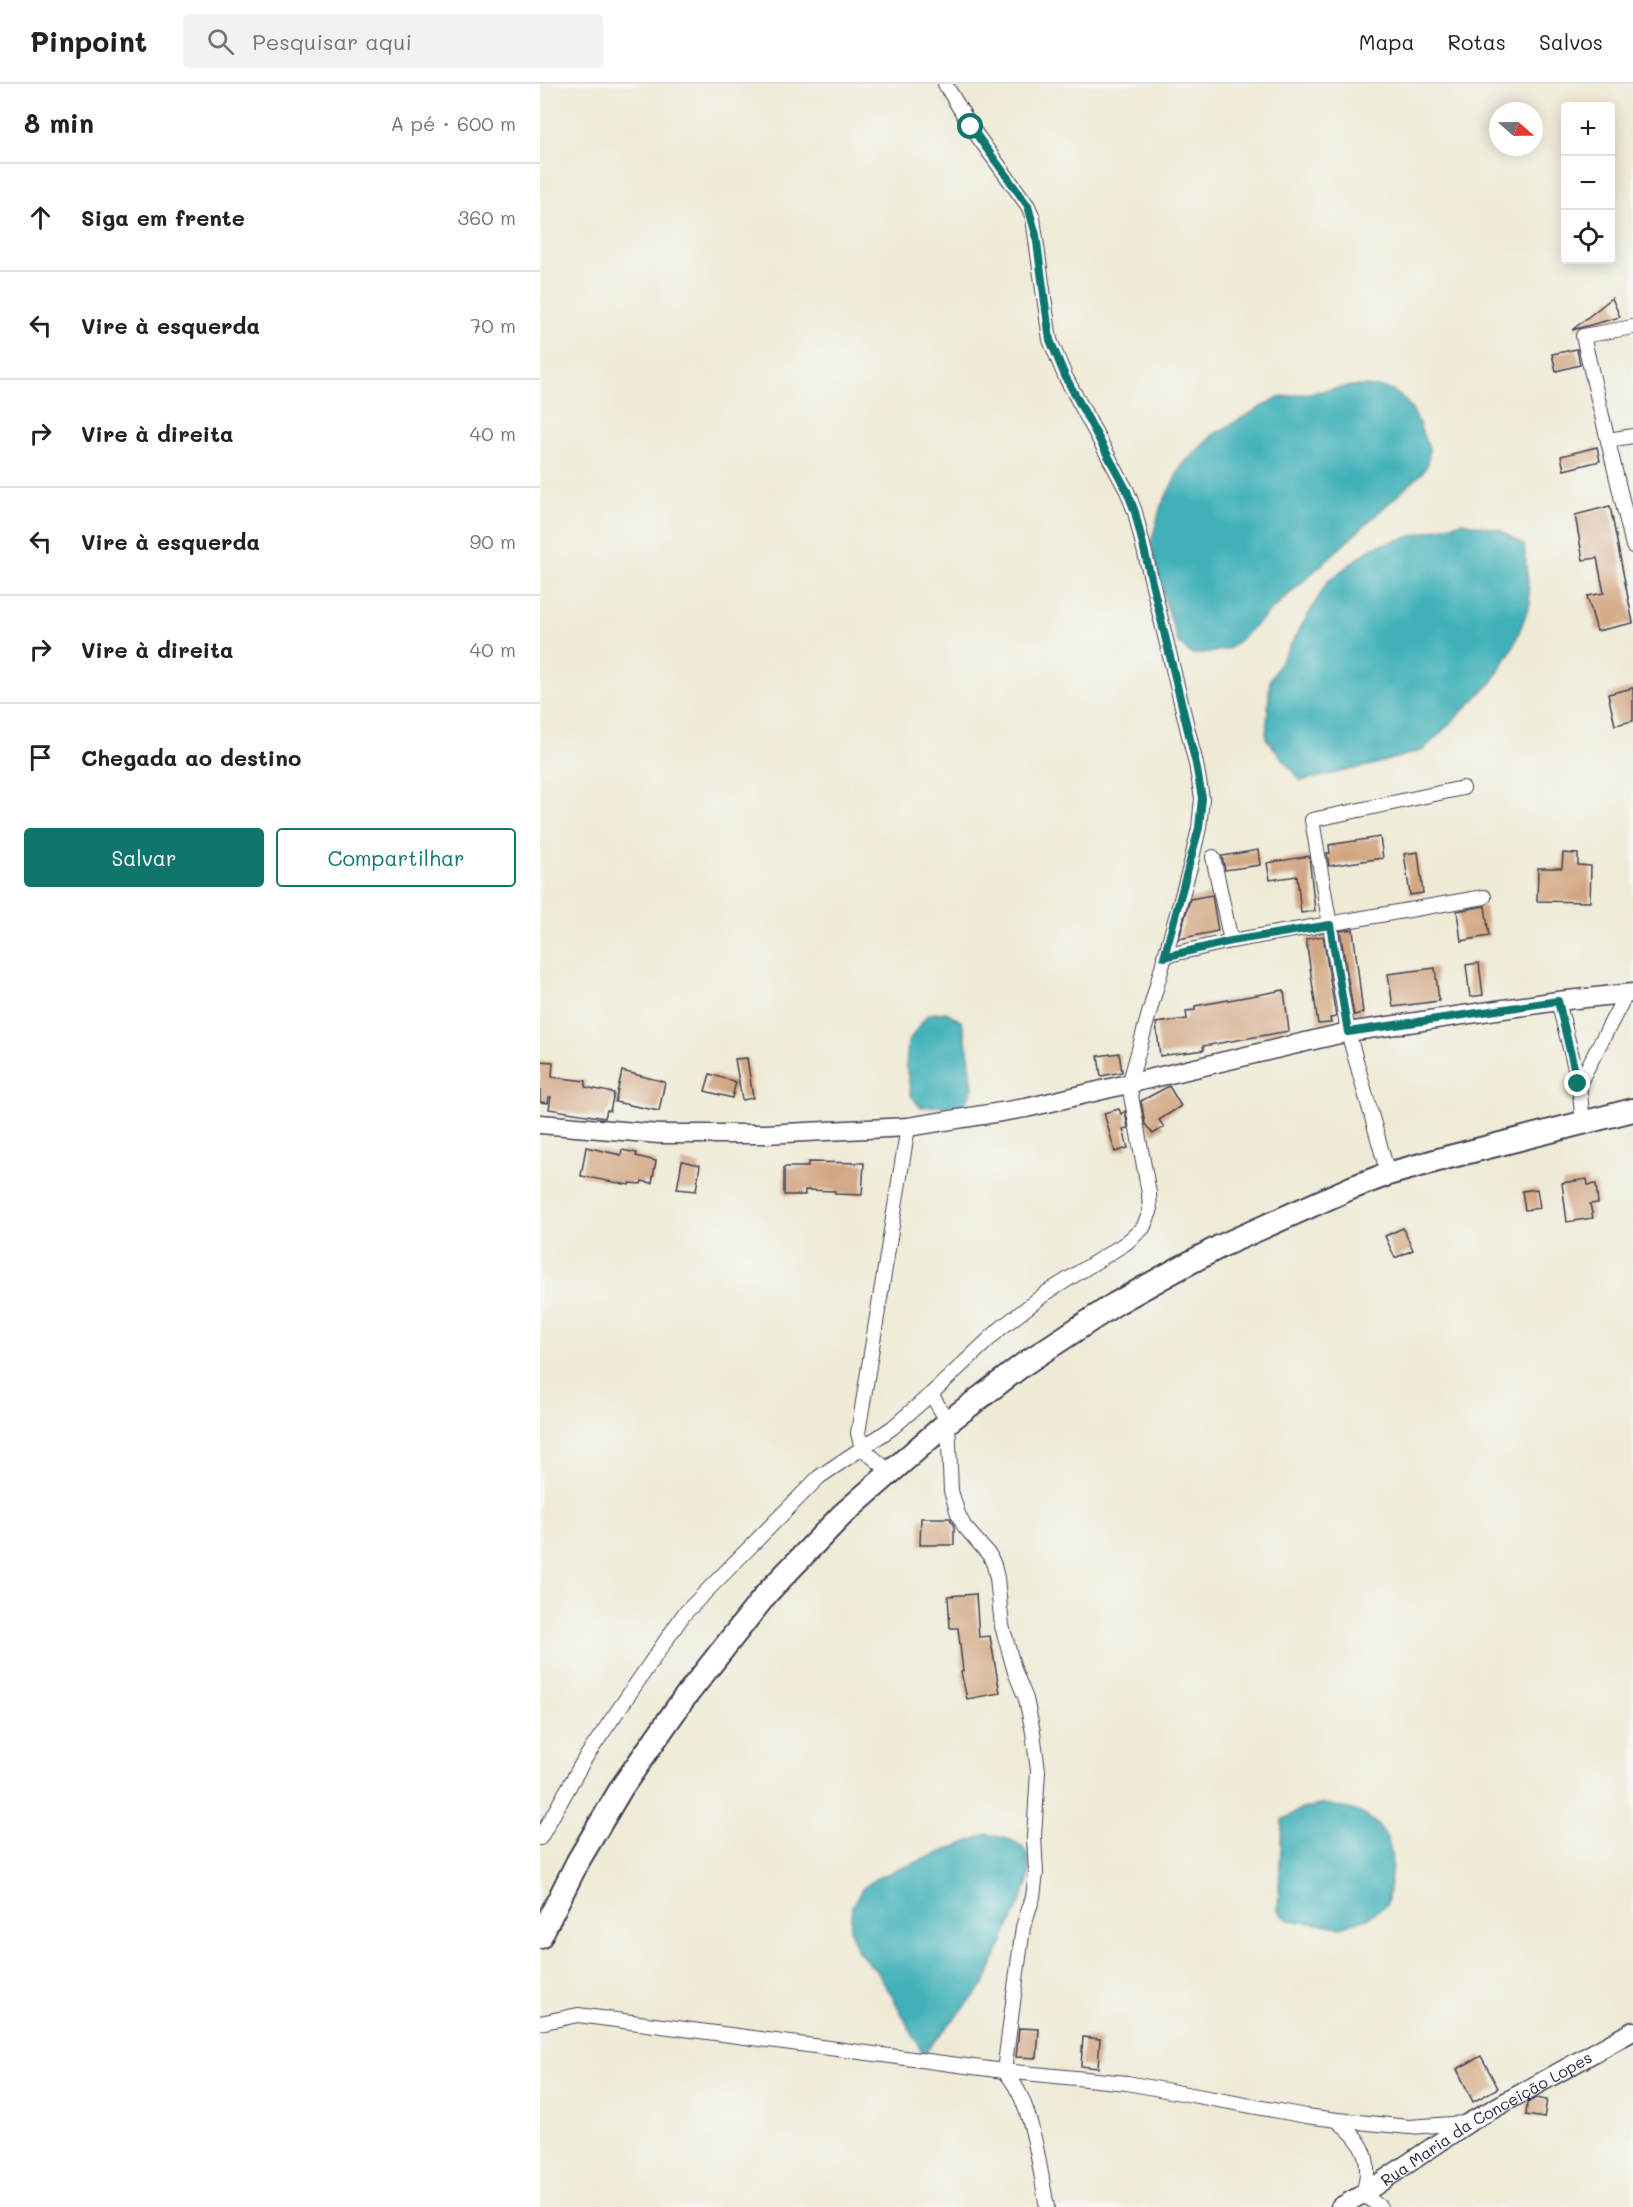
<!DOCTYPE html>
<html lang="pt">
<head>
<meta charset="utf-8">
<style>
  :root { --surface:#fff; --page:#f2f2f2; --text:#202124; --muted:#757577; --line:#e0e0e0; --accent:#0f766e }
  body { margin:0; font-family:Mali,sans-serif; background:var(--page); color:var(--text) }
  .controls { position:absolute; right:18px; top:18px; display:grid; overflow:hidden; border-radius:6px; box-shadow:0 3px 15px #0003 }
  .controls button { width:54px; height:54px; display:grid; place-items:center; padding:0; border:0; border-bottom:2px solid var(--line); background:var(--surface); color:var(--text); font:30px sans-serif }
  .compass { position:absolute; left:949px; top:18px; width:54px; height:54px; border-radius:50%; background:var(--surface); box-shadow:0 3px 15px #0003; rotate:110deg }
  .stop { position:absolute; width:18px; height:18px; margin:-14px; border:4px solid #0f766e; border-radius:50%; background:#fff }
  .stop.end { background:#0f766e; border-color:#fff; box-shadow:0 2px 6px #0008 }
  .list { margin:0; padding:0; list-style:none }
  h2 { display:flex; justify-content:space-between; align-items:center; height:78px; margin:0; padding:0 24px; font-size:26px }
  h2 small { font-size:20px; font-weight:400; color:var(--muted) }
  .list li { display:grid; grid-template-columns:39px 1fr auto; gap:18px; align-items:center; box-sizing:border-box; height:108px; padding:0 24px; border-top:2px solid var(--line) }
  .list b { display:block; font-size:22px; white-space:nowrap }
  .list em { font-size:20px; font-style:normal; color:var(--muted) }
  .actions { display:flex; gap:12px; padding:18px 24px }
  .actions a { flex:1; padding:14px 0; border:2px solid var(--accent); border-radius:6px; text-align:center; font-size:21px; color:var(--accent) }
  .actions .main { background:var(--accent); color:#fff }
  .icon { flex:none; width:33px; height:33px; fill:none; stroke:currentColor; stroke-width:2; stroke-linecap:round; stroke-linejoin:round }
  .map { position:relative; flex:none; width:1093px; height:2123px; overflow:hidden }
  header { display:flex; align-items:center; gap:36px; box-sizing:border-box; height:84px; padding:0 30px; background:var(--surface); border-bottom:2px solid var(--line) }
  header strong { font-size:28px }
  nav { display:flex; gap:33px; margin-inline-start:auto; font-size:21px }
  .search { width:420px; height:54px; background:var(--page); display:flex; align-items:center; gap:15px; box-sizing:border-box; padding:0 21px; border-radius:6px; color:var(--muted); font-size:22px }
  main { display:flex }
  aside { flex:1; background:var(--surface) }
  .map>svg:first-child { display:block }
</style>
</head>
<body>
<header>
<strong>Pinpoint</strong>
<div class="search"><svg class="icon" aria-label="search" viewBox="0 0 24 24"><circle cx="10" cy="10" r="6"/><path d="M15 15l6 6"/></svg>Pesquisar aqui</div>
<nav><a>Mapa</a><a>Rotas</a><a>Salvos</a></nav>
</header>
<main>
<aside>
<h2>8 min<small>A pé · 600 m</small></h2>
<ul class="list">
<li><svg class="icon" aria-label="ahead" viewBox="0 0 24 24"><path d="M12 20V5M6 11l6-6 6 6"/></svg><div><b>Siga em frente</b></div><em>360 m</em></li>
<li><svg class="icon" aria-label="left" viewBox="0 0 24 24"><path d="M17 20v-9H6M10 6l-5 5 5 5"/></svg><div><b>Vire à esquerda</b></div><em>70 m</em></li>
<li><svg class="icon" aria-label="right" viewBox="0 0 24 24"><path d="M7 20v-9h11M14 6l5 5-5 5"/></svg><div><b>Vire à direita</b></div><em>40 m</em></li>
<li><svg class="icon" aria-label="left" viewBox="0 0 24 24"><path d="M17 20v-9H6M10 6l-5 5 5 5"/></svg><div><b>Vire à esquerda</b></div><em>90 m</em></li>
<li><svg class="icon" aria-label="right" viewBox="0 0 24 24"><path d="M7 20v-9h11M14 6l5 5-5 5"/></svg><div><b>Vire à direita</b></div><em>40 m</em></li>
<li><svg class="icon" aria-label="arrive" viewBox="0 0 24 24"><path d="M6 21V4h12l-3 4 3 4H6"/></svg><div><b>Chegada ao destino</b></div></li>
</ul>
<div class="actions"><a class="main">Salvar</a><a>Compartilhar</a></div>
</aside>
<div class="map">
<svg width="1093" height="2123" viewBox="0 0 1093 2123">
  <rect width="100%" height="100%" fill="#f6f6f2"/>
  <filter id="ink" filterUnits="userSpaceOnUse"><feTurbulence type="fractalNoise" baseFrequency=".0167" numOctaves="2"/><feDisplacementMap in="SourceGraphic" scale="12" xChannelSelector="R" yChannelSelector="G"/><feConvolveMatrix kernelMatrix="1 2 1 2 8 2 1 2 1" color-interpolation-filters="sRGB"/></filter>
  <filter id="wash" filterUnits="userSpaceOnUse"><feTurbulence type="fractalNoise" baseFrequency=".008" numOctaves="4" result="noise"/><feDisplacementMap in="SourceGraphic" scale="24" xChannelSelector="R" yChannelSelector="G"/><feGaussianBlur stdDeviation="1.35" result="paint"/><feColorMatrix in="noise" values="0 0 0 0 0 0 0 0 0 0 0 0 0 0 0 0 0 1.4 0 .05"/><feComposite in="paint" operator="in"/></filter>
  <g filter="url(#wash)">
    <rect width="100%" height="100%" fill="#efead5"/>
    <!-- water -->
    <g fill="#40b1b9" stroke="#316a7a" stroke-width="1.5">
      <path d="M813 302C848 302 861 303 878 337 883 347 881 352 889 363L888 379 883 388 690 564 669 569 651 570 638 558 624 513 611 459 621 422 642 381 674 350 737 314Z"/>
      <polygon points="922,438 960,446 984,461 990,520 974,561 953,597 883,666 832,681 761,697 726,654 730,596 788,497 833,463"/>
      <polygon points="406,928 422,938 429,971 433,1004 425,1021 380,1023 371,1011 366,982 368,958 388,930"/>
      <path d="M785 1720C797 1723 812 1724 822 1730 861 1750 852 1784 847 1820L827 1834 801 1843 749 1836 738 1828 742 1736 761 1725Z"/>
      <path d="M447 1750C480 1755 496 1765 487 1802L444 1901 383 1970 351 1910 338 1889 318 1867 310 1847 312 1822 322 1805 337 1794Z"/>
    </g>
    <g id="blocks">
      <!-- building -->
      <g fill="#d2a682">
        <polygon points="1072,214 1080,233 1032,246"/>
        <polygon points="1037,265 1040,281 1016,287 1012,270"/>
        <polygon points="1057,363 1060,377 1024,386 1021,372"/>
        <polygon points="1070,422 1093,539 1057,547 1047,512 1064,509 1057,474 1043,476 1035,431"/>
        <polygon points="1093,604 1093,637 1075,641 1068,610"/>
        <polygon points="840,753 843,774 789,782 787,769 790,769 789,761"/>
        <polygon points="718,766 720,781 685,786 682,772"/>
        <polygon points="878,768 883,809 870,811 864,770"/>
        <polygon points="1023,769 1038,770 1038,781 1051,782 1050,818 997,817 998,784 1022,784"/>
        <polygon points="769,772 775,827 761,829 757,792 730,796 727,779"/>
        <polygon points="672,811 678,847 639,855 650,815"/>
        <polygon points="945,822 949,852 921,857 917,827"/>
        <polygon points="813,845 823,929 814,931 800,847"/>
        <polygon points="783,852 796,933 790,934 791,939 778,940 766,855"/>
        <polygon points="939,879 943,911 930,913 926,881"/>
        <polygon points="895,884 899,917 853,923 848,890"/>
        <polygon points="744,906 749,947 663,962 664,966 620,972 616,939 647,935 646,927 655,926 655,922"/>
        <polygon points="579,969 582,988 561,992 558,972"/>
        <polygon points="207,974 213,1014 202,1016 195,975"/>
        <polygon points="0,977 13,978 12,993 46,997 45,1003 74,1009 70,1027 67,1026 65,1034 9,1025 11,1013 9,1013 8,1019 0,1018"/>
        <polygon points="82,987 125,998 119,1027 75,1018"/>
        <polygon points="170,990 196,998 192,1014 165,1007"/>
        <polygon points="629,1002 641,1022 619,1036 624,1043 613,1050 605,1040 601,1017"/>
        <polygon points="579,1025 581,1030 585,1027 588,1044 583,1045 588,1064 575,1068 564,1029"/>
        <polygon points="46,1063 81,1071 82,1066 97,1069 96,1072 116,1077 112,1099 102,1097 101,1100 90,1099 89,1101 41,1092"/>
        <polygon points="142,1077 160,1081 156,1107 137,1105"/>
        <polygon points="268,1078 324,1079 322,1111 295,1110 295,1107 265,1106 265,1111 244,1111 244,1083 268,1083"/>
        <polygon points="1047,1095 1048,1101 1056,1100 1058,1119 1050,1120 1053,1134 1027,1138 1022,1099"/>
        <polygon points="997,1105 1000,1124 985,1126 982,1107"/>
        <polygon points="863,1144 873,1166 855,1174 845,1152"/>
        <polygon points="381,1434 410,1434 414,1443 414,1461 380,1461"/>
        <polygon points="436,1510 439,1553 450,1552 460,1609 427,1615 421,1588 423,1587 418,1544 410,1544 408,1512"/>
        <polygon points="479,1944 499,1945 497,1974 476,1973"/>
        <polygon points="543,1953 560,1955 558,1984 541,1982"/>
        <polygon points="941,1972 958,2004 933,2018 917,1985"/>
        <polygon points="996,2014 1007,2016 1004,2034 986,2031 987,2019"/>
      </g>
    </g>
  </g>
  <g filter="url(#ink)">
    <use href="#blocks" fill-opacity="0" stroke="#414052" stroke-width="1.5"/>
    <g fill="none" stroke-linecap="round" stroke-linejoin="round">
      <defs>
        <g id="minor">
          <path d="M405 0 431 43 488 122 493 134 510 256 525 292 587 407 595 428 656 680 662 714 659 744 650 783 589 1001 609 1109 610 1128 603 1144 586 1159 506 1209 461 1244 391 1310 408 1338 411 1407 418 1430 424 1442 450 1472 454 1481 457 1494 462 1542 475 1588 486 1615 493 1648 498 1687 494 1753 496 1789 493 1813 483 1843 464 1987C493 2016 499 2083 507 2123"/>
          <polyline points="1093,243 1043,252 1093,462"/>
          <polyline points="1068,356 1093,352"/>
          <polyline points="673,773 691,857"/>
          <polyline points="624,872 691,857 944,813"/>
          <polyline points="1018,917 1039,1000 1043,1039"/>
          <polyline points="1039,1000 1086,910"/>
          <polyline points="848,1090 808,948 772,736 923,704"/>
          <polyline points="350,1388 322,1364 318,1349 368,1043"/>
          <polyline points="0,1754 44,1676 144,1530 279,1393 352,1344 391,1310"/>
          <polyline points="0,1939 38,1931 464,1987 587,1999 766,2032 798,2036 869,2043 926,2039"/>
          <path d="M798 2037C825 2058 833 2077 823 2110L840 2123"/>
        </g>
        <g id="tertiary">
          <polyline points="0,1040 119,1050 225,1050 368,1043 486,1024 808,948 1018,917 1093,909"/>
          <path id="s1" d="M800 2123 823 2110 928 2039 1093 1947"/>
        </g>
        <polyline id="primary" points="0,1853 38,1777 82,1703 142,1617 228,1508 302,1431 408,1338 484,1280 575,1220 634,1187 681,1162 811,1104 848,1090 909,1073 1093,1026"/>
      </defs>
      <!-- minor casing -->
      <use href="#minor" stroke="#414052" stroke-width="16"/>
      <!-- tertiary casing -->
      <use href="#tertiary" stroke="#414052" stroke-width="21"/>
      <!-- primary casing -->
      <use href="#primary" stroke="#414052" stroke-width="26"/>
      <!-- minor -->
      <use href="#minor" stroke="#fff" stroke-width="14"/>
      <!-- tertiary -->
      <use href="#tertiary" stroke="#fff" stroke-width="18"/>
      <!-- primary -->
      <use href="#primary" stroke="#fff" stroke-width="22"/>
    </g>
  </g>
  <g fill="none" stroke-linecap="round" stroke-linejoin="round" filter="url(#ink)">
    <!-- route -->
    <polyline stroke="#0f766e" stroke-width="8" points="431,43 488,122 496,151 510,256 525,292 587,407 595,428 656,680 662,714 659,744 624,873 691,857 790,841 808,948 1018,917 1038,1000"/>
  </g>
  <g text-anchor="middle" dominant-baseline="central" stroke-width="6" stroke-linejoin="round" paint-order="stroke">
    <!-- street labels -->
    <g font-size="16" fill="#22223b" stroke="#f6f6f2">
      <text stroke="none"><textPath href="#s1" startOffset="171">Rua Maria da Conceição Lopes</textPath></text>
    </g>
  </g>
</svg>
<div class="controls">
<button>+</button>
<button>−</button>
<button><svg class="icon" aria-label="locate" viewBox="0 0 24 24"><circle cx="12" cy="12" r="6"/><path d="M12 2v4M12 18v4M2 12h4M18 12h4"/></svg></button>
</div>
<svg class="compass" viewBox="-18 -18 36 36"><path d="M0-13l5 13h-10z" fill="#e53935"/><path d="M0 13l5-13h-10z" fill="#757577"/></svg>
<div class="stop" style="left:431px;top:43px"></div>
<div class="stop end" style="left:1038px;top:1000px"></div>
</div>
</main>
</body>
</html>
